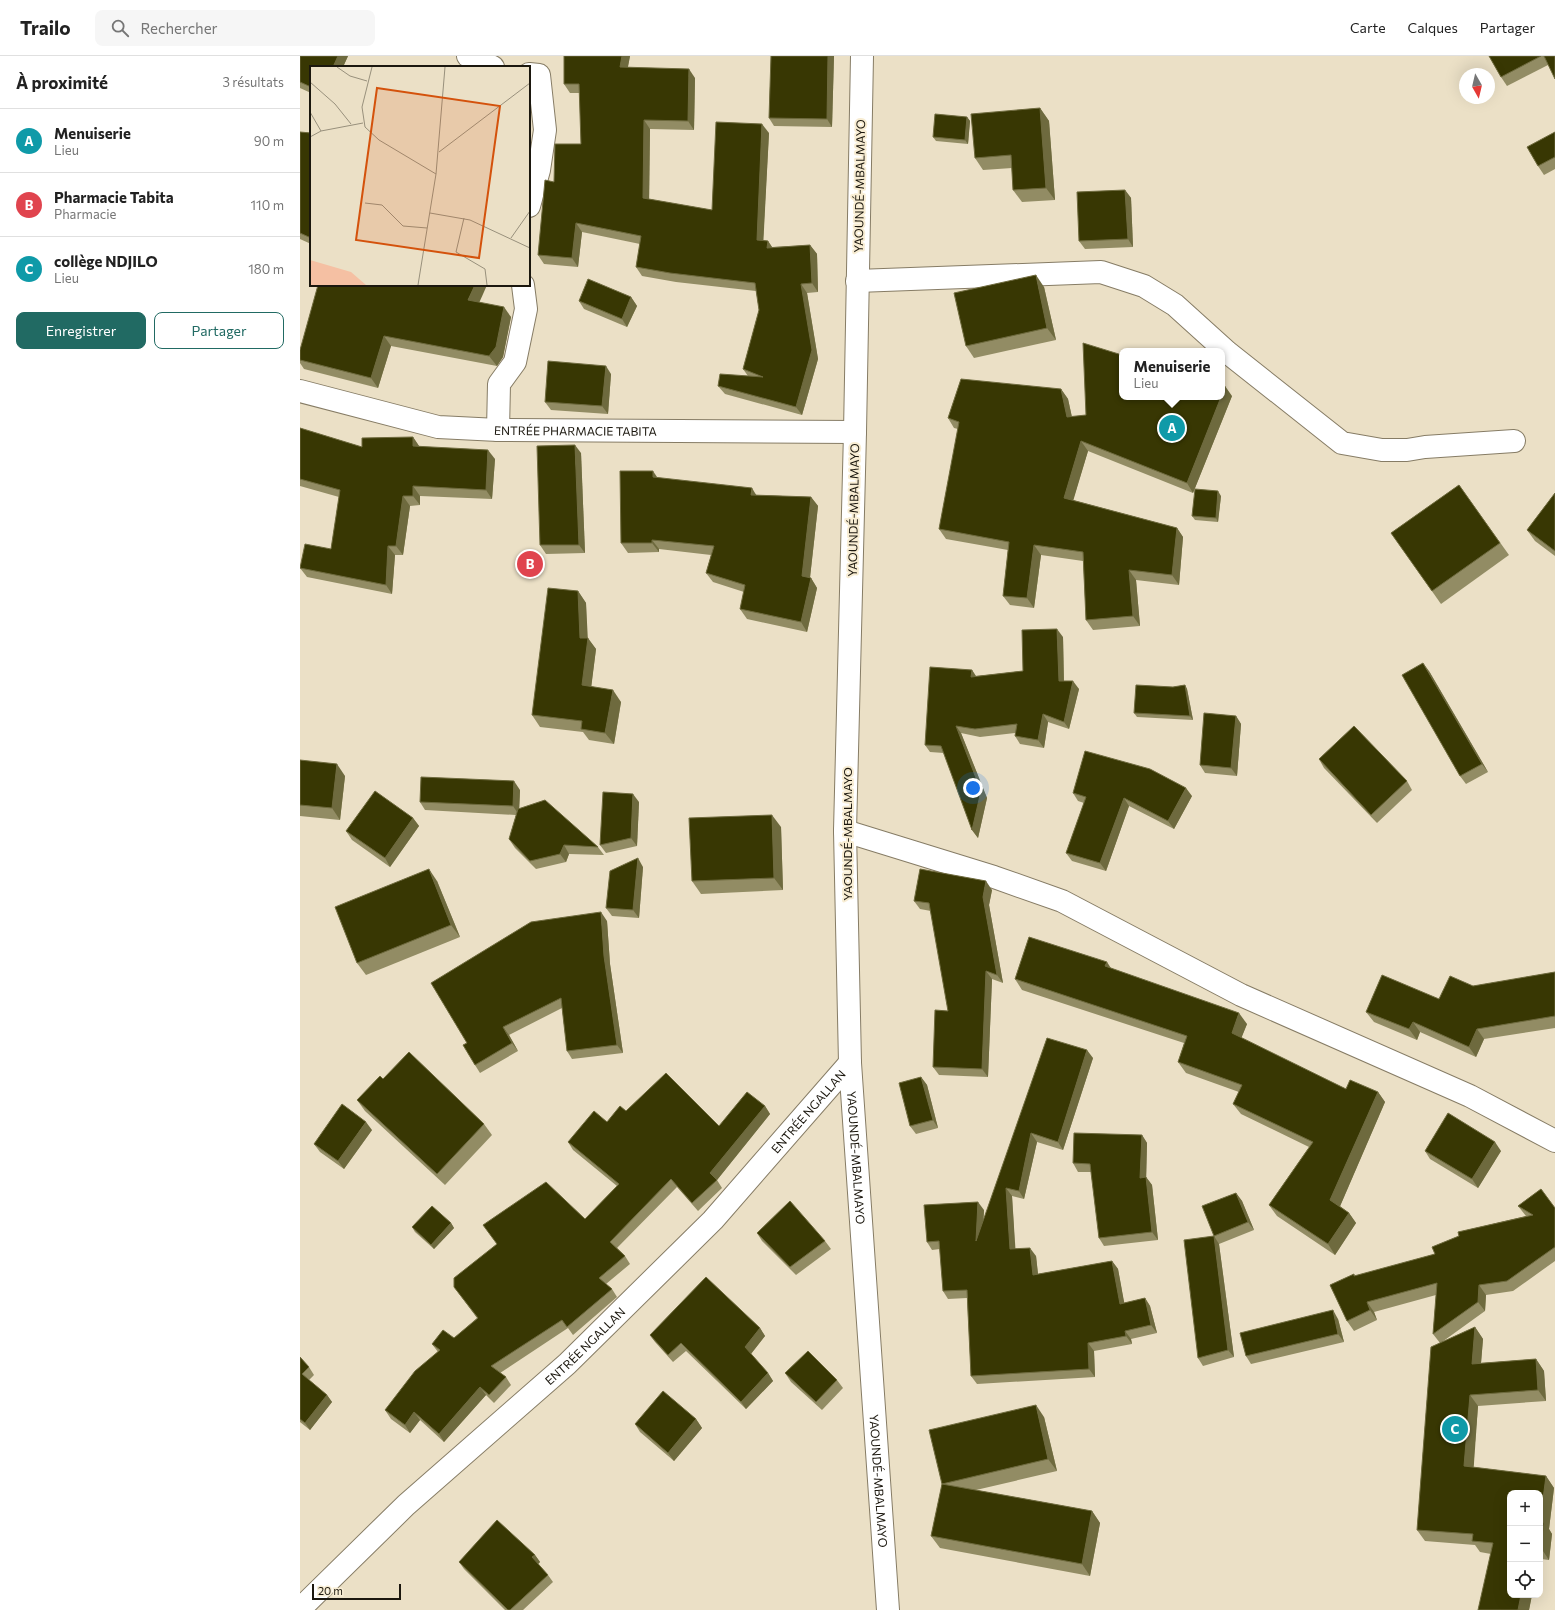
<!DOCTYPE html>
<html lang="fr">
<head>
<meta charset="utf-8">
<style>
  :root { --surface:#fff; --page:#f6f6f6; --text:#222; --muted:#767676; --line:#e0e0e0; --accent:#216a63 }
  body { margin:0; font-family:Commissioner,sans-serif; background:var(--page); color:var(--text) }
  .controls { position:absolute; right:12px; bottom:12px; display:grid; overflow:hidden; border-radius:8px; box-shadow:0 4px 16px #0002 }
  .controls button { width:36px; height:36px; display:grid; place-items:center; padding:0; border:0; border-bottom:1px solid var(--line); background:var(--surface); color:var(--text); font:20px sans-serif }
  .compass { position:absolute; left:1159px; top:12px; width:36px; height:36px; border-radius:50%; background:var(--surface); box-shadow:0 4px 16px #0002; rotate:172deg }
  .scale { position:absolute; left:12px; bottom:10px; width:89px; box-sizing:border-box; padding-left:4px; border:2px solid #1b170e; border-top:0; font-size:11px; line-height:14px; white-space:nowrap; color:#1b170e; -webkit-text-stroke:3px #f8edd3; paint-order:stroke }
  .you { position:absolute; left:673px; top:732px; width:14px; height:14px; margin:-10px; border:3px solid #fff; border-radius:50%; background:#1a73e8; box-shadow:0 0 0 6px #1a73e833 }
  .badge { display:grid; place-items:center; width:26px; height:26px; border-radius:50%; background:var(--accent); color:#fff; font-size:13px; font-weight:700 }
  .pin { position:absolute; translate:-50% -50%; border:2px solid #fff; box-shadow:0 1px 4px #0006 }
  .popup { position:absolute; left:819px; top:292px; width:106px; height:52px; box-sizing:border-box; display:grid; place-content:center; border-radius:8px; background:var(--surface); filter:drop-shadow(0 1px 3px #0005); font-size:13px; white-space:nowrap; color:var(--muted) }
  .popup b { font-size:15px; color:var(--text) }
  .popup::after { content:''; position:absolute; left:50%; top:100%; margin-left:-8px; border:8px solid transparent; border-top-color:var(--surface) }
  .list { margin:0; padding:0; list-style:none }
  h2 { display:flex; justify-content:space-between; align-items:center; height:52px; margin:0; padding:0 16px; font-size:17px }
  h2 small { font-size:13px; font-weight:400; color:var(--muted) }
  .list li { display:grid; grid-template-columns:26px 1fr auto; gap:12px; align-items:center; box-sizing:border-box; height:64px; padding:0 16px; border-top:1px solid var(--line) }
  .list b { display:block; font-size:15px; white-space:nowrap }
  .list p { margin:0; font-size:13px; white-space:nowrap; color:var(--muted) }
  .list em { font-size:13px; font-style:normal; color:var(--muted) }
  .actions { display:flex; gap:8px; padding:12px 16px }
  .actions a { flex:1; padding:9px 0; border:1px solid var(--accent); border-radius:8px; text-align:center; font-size:14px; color:var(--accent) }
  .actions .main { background:var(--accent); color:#fff }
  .icon { flex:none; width:22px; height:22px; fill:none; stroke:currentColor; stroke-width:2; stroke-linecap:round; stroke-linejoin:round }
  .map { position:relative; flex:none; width:1255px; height:1554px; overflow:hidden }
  header { display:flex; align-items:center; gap:24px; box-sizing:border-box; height:56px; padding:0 20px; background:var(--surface); border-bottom:1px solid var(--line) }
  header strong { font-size:19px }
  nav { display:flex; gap:22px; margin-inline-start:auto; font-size:14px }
  .search { width:280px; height:36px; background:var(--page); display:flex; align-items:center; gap:10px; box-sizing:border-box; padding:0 14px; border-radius:8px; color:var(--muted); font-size:15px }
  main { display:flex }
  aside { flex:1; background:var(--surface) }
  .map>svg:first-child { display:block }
</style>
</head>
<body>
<header>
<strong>Trailo</strong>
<div class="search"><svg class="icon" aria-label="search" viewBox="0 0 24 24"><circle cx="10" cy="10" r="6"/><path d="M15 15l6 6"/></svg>Rechercher</div>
<nav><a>Carte</a><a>Calques</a><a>Partager</a></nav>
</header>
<main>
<aside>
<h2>À proximité<small>3 résultats</small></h2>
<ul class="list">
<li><span class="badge" style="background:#0f9aa8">A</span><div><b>Menuiserie</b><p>Lieu</p></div><em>90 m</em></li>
<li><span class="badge" style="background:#e0444e">B</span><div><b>Pharmacie Tabita</b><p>Pharmacie</p></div><em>110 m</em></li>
<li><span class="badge" style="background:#0f9aa8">C</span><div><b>collège NDJILO</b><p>Lieu</p></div><em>180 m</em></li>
</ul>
<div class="actions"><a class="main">Enregistrer</a><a>Partager</a></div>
</aside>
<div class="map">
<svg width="1255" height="1554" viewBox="0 0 1255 1554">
  <rect width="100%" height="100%" fill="#ebe0c6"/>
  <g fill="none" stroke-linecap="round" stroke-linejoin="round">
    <defs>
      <g id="minor">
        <polyline points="168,0 193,11"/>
        <polyline points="229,18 239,19 245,74 239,114 229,150"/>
        <polyline points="557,225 801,216 844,230 875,249 927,296 1042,387 1082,394 1107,394 1125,391 1214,385"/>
        <path id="s1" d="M0 335 138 371 198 374 555 376"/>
        <polyline points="198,374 199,328 215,306 226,253 223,229"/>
        <polyline points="545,775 694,821 762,845 941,939 1170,1040 1255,1085"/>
        <path id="s2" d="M0 1553 106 1449 267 1308 413 1164 550 1007"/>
      </g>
      <g id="highway">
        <path id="s3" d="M562 0 555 376 545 775 550 1007 588 1554"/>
      </g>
    </defs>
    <!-- minor casing -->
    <use href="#minor" stroke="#867c65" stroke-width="24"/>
    <!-- highway casing -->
    <use href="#highway" stroke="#867c65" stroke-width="24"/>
    <!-- minor -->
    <use href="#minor" stroke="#fff" stroke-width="22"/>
    <!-- highway -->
    <use href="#highway" stroke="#fff" stroke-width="22"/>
  </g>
  <!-- wall -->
  <g fill="#928c64">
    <polygon points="0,0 48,0 43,11 11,11 11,37 0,32"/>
    <polygon points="264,0 330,0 328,11 395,22 394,74 350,73 349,143 412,154 469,77 463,184 468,185 472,191 510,189 517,198 518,236 507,237 518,303 502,359 425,338 418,330 448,320 443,313 459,254 456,235 376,226 342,220 336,211 340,188 282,176 278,211 244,208 238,199 254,126 281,88 280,37 270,37 264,28"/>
    <polygon points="471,0 534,0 532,71 474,70 469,62"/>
    <polygon points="1189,0 1255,0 1248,9 1207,30 1201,21"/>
    <polygon points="740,52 749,65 755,144 722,146 713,134 712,112 683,114 675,102"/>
    <polygon points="667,61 670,65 668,88 636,85 633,81"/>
    <polygon points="0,76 11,77 11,188 0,183"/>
    <polygon points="1255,76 1255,113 1244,119 1238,110"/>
    <polygon points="825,134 831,142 833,191 785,193 779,185"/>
    <polygon points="744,231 756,284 674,302 666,290"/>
    <polygon points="331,241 337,250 327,271 284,253 279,245"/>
    <polygon points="179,246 211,261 203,301 197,310 91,290 78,332 4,313 0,307 0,294"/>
    <polygon points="311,318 308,358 251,354 245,346"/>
    <polygon points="761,333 768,343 772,361 932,340 893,437 788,395 773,444 877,472 883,481 879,529 836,524 840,570 793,574 786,564 783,505 741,499 734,552 710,549 703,540 708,494 646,483 639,473 658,373 654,372 648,362"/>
    <polygon points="0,372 62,391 113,381 119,390 195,403 192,443 120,440 120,449 110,450 103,499 95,499 92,538 7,521 0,512 31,493 39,441 0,430"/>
    <polygon points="281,397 285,497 246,498 240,489"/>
    <polygon points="358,422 457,439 511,441 518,450 510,522 511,522 517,532 507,576 447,563 440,553 444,536 413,526 406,517 411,499 359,493 359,496 328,497 321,487"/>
    <polygon points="1159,429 1209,499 1141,548 1091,477"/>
    <polygon points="1255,437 1255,500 1235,485 1227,474"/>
    <polygon points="921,440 918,466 895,464 892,460"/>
    <polygon points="278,535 286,547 287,582 296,593 291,631 321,646 314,688 289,684 283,676 240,671 232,659"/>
    <polygon points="763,581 764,625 779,633 769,673 748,666 744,692 720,688 715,680 715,677 680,681 661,677 687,742 678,782 672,774 644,697 630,696 625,689 672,614 676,620 723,615"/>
    <polygon points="1129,615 1188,716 1166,728 1160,720"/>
    <polygon points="885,629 887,633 893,664 837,661 834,657 873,631"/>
    <polygon points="936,660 941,668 937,720 905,717 900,709"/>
    <polygon points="1019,703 1107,725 1112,734 1077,767 1024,712"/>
    <polygon points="0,704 45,720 40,764 0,760"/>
    <polygon points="220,734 219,752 298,791 304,799 269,798 266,806 236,813 215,792 209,783 216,759 125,754 120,746"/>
    <polygon points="773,737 892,740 874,773 829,750 806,815 772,805 766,797 784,747 778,745"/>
    <polygon points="339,746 337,790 306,797 300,789"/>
    <polygon points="113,762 119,770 90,811 52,784 46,775"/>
    <polygon points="481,771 483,834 401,838 392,825"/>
    <polygon points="343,811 339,862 312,860 306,852"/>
    <polygon points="137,825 160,881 66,919 57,907"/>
    <polygon points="692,834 689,849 703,927 692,923 688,1021 639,1019 633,1011 648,955 631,855 620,853 614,845"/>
    <polygon points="307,865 310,908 323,997 272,1003 267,995 262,952 209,979 218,995 180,1017 175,1009 167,987"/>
    <polygon points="811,912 947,968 941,982 1046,1033 1078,1036 1085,1046 1040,1150 1049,1157 1056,1167 1035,1199 977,1160 969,1149 1009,1091 941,1058 933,1048 939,1036 886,1017 878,1006 884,987 722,934 715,923"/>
    <polygon points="1255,916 1255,972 1184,983 1176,1001 1120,976 1117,984 1074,966 1066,956 1139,943 1173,930"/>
    <polygon points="747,982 793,1002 763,1094 737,1086 724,1143 712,1140 715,1193 736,1200 738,1218 812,1205 818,1213 824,1247 845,1242 850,1250 857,1277 831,1283 832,1288 794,1295 795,1321 677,1328 671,1320 667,1242 648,1243 643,1235 640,1193 632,1194 627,1186 684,1154 683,1166"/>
    <polygon points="621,1021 627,1029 638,1072 616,1078 610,1070"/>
    <polygon points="83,1023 184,1068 192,1079 145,1129 65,1055 57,1044"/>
    <polygon points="465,1050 470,1058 417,1124 422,1132 398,1155 377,1131 317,1192 325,1200 330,1208 306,1228 312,1233 317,1241 273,1279 268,1272 200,1317 206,1321 211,1329 194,1347 186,1339 144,1386 120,1364 110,1377 91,1363 85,1354 138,1296 132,1288 154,1282 177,1262 154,1231 285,1163 317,1130 273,1094 268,1086 307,1066 326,1055 419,1070"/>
    <polygon points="72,1074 44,1113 20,1096 14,1088"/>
    <polygon points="842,1079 847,1087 846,1121 852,1129 858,1184 804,1190 799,1182 791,1116 778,1116 773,1107"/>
    <polygon points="1125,1095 1201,1095 1178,1132 1130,1103"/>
    <polygon points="1241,1133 1255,1152 1255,1205 1213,1235 1186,1239 1185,1255 1142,1286 1175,1271 1183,1283 1181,1307 1236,1303 1244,1315 1246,1345 1178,1350 1173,1411 1246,1420 1254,1432 1249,1473 1252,1478 1249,1504 1241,1503 1240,1507 1240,1437 1210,1437 1210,1539 1232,1539 1229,1554 1178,1554 1191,1498 1180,1496 1175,1489 1125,1485 1117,1474 1131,1291 1140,1287 1133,1278 1136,1239 1074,1256 1077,1264 1054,1275 1047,1265 1030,1229 1054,1218 1055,1220 1135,1198 1132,1191 1159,1180 1158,1176 1226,1160 1218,1150"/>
    <polygon points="936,1137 942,1145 954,1174 919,1188 934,1301 903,1310 898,1302 914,1180"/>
    <polygon points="151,1167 154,1172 134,1193 115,1176 112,1171"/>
    <polygon points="457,1177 525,1185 531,1193 496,1219 462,1185"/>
    <polygon points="1038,1263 1044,1286 951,1308 946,1300"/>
    <polygon points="460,1272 465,1280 451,1298 468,1317 473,1325 446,1353 386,1295 373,1306 355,1286 350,1279"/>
    <polygon points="0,1301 9,1311 14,1319 9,1324 27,1339 32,1346 10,1374 0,1366"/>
    <polygon points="485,1317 537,1324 543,1332 522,1354 491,1326"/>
    <polygon points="744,1361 757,1415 676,1434 792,1455 800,1467 790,1520 640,1492 631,1480 642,1428"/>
    <polygon points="396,1363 402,1372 374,1405 340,1376 335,1368"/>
    <polygon points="235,1499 240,1506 238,1508 248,1519 253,1526 223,1554 205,1554 164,1513 159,1506"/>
  </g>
  <!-- shaded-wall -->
  <g fill="#6e6a3e">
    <polygon points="38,0 48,0 43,11 33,11"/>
    <polygon points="322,0 330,0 326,20 320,11"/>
    <polygon points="528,0 534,0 532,71 527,63"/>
    <polygon points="389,13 395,22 394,74 388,65"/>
    <polygon points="740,52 749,65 755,144 746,132"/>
    <polygon points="667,61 670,65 668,88 665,84"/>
    <polygon points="344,64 350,73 349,151 343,142"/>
    <polygon points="462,68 469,77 463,192 457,184"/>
    <polygon points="825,134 831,142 833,191 828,183"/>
    <polygon points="276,167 282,176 278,211 272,202"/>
    <polygon points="468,185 474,194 467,192"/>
    <polygon points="510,189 517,198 518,236 512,227"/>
    <polygon points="736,219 744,231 756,284 747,272"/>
    <polygon points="501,228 507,237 518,303 502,359 496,351"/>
    <polygon points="175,229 187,229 176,254 168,244"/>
    <polygon points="331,241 337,250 327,271 322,263"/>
    <polygon points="204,251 211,261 203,301 197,310 189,300"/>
    <polygon points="84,280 91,290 78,332 71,322"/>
    <polygon points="306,310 311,318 308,358 302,350"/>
    <polygon points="925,330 932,340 893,437 887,427 921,341 922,341 922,339"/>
    <polygon points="761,333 768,343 774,371 767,361"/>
    <polygon points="113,381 119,390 113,390"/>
    <polygon points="781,385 788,395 771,452 764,442"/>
    <polygon points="275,389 281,397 285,497 279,489"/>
    <polygon points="188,394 195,403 192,443 186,434"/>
    <polygon points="353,415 359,424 353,421"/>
    <polygon points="113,430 120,440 120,449 113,440"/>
    <polygon points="452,432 458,442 451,439"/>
    <polygon points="918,435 921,440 918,466 916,462"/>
    <polygon points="103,440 110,450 103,499 96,490"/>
    <polygon points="511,441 518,450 509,530 502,520"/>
    <polygon points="877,472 883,481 879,529 872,519"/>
    <polygon points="352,484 359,493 359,496 352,487"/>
    <polygon points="734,489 741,499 734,552 727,542"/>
    <polygon points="88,490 95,499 92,538 86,529"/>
    <polygon points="829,514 836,524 840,570 833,560"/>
    <polygon points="511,522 517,532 507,576 501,566"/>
    <polygon points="278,535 286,547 288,586 288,582 296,593 290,641 282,629"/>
    <polygon points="757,573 763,581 764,632 759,625"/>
    <polygon points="1123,607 1129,615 1188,716 1182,708"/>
    <polygon points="672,614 677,622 671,621"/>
    <polygon points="773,625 779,633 769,673 764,666"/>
    <polygon points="885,629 887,633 893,664 890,660"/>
    <polygon points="313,634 321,646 314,688 305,677"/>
    <polygon points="743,658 748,666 744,692 738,684"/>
    <polygon points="936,660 941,668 937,720 931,712"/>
    <polygon points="656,670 661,677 687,742 678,782 672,774"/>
    <polygon points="37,708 45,720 40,764 32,752"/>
    <polygon points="214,725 220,734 219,759 213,750"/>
    <polygon points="886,732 892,740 874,773 868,765"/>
    <polygon points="333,738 339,746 337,790 331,782"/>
    <polygon points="824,742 829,750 806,815 800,807"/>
    <polygon points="472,759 481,771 483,834 474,822"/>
    <polygon points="113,762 119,770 90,811 85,802"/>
    <polygon points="264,789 269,798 266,806 260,798"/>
    <polygon points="338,802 343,811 339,862 333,854"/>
    <polygon points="129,813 137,825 160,881 151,869"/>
    <polygon points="686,825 692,834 689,849 703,927 697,919 683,841"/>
    <polygon points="301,856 307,865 310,908 323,997 317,989 304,900"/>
    <polygon points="807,906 814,917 805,910"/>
    <polygon points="686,915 692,923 688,1021 682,1013"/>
    <polygon points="939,957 947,968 939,988 932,977"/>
    <polygon points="1113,966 1120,976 1117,984 1109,973"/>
    <polygon points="203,971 209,979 218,995 212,987"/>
    <polygon points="1177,973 1184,983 1176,1001 1169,991"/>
    <polygon points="787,994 793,1002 763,1094 758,1086"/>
    <polygon points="621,1021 627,1029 638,1072 633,1064"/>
    <polygon points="1078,1036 1085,1046 1038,1155 1030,1144"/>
    <polygon points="465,1050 470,1058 417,1124 410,1117"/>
    <polygon points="66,1066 72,1074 44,1113 38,1105"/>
    <polygon points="731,1077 737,1086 724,1143 719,1135"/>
    <polygon points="842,1079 847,1087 846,1130 840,1122"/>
    <polygon points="1195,1086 1201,1095 1178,1132 1172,1123"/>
    <polygon points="846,1121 852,1129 858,1184 852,1176"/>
    <polygon points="706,1132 712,1140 716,1202 710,1193"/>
    <polygon points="936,1137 942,1145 954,1174 948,1166"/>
    <polygon points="678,1146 684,1154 682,1193 676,1185"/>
    <polygon points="1049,1157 1056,1167 1035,1199 1028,1188"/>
    <polygon points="151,1167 154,1172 134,1193 131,1189"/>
    <polygon points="914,1180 919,1188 934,1301 928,1294"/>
    <polygon points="730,1192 736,1200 739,1227 733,1219"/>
    <polygon points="812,1205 818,1213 826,1256 820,1248"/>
    <polygon points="1179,1229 1186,1239 1185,1255 1178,1246"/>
    <polygon points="845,1242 850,1250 857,1277 851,1269"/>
    <polygon points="1067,1246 1074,1256 1077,1264 1070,1254"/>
    <polygon points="1033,1254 1038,1263 1044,1286 1038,1278"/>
    <polygon points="1175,1271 1183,1283 1180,1319 1172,1308"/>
    <polygon points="460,1272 465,1280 450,1299 445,1291"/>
    <polygon points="825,1275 831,1283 832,1288 826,1280"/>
    <polygon points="788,1287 794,1295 795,1321 789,1313"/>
    <polygon points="1236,1303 1244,1315 1246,1345 1238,1334"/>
    <polygon points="468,1317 473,1325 446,1353 441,1346"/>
    <polygon points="180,1331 186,1339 144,1386 139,1378"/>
    <polygon points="27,1339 32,1346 10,1374 5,1367"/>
    <polygon points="1170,1339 1178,1350 1173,1421 1164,1410"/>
    <polygon points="736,1349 744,1361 757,1415 748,1403"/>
    <polygon points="114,1356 120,1364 110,1377 105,1369"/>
    <polygon points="396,1363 402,1372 374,1405 368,1397"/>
    <polygon points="1246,1420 1254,1432 1249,1473 1252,1478 1249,1504 1241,1492 1240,1466"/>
    <polygon points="792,1455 800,1467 790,1520 782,1508"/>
    <polygon points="235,1499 240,1506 237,1509 232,1501"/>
    <polygon points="1221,1539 1232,1539 1229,1554 1218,1554"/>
  </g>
  <!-- building -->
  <g fill="#383703" stroke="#6e6a3e">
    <polygon points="0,0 38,0 33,11 11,11 11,31 0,26"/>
    <polygon points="264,0 322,0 320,11 389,13 388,65 344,64 343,142 412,154 416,66 462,68 457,184 468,185 467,192 510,189 512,227 501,228 512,294 496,351 418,330 420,318 463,321 443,313 459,254 455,227 370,217 336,211 341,180 276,167 272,202 238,199 245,124 254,126 255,88 281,88 279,28 264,28"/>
    <polygon points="471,0 528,0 527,63 469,62"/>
    <polygon points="1189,0 1241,0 1201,21"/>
    <polygon points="1244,0 1255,0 1255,23"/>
    <polygon points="740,52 746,132 713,134 711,99 675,102 671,58"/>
    <polygon points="635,58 667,61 665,84 633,81"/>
    <polygon points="0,76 11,77 11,182 0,177"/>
    <polygon points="1255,76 1255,101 1238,110 1227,91"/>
    <polygon points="825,134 828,183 779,185 777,136"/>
    <polygon points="736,219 747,272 666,290 654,237"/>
    <polygon points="288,223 331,241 322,263 279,245"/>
    <polygon points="18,229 175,229 168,244 204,251 196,291 189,300 84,280 71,322 0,304 0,294"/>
    <polygon points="783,287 822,299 822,341 921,341 887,427 781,385 764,442 877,472 872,519 829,514 833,560 786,564 783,496 734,489 727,542 703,540 709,486 639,473 659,366 648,362 661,323 761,333 767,361 786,359"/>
    <polygon points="248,305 306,310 302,350 245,346"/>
    <polygon points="922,329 925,330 922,339"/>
    <polygon points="0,372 62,391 62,382 113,381 113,390 188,394 186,434 113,430 113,440 103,440 96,490 88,490 86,529 0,512 5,488 31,493 40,434 0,423"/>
    <polygon points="275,389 279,489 240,489 237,390"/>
    <polygon points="320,415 353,415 353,421 452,432 451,439 511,441 502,520 511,522 501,566 440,553 445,529 406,517 414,490 352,484 352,487 321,487"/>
    <polygon points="1159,429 1200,487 1132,535 1091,477"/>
    <polygon points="895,433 918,435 916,462 892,460"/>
    <polygon points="1255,437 1255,495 1227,474"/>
    <polygon points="248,532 278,535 280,582 288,582 282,629 313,634 305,677 281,673 282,665 232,659"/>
    <polygon points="757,573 759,625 773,625 764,666 743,658 738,684 715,680 717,668 675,673 656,670 681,735 672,774 641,690 625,689 630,611 672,614 671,621 723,615 722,574"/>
    <polygon points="1123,607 1182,708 1160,720 1102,619"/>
    <polygon points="836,629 873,631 885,629 890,660 834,657"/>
    <polygon points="904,657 936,660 931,712 900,709"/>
    <polygon points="1054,670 1107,725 1071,759 1019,703"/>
    <polygon points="785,695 850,713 886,732 868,765 824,742 800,807 766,797 786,741 773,737"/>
    <polygon points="0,704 37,708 32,752 0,749"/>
    <polygon points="121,721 214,725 213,750 120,746"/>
    <polygon points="75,735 113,762 85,802 46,775"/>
    <polygon points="303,736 333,738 331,782 300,789"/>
    <polygon points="245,744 298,791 264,789 260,798 230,805 209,783 218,753"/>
    <polygon points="472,759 474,822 392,825 389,762"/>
    <polygon points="338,802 333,854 306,852 310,815"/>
    <polygon points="129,813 151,869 57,907 35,851"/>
    <polygon points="620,813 686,825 683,841 697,919 686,915 682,1013 633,1011 635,954 648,955 629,847 614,845"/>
    <polygon points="301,856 304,900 317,989 267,995 261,942 203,971 212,987 175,1009 163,989 167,987 131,927 231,866"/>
    <polygon points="729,881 807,906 805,910 939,957 932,977 1046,1033 1050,1024 1078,1036 1030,1144 1049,1157 1028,1188 969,1149 1013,1086 933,1048 942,1029 878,1006 887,980 715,923"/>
    <polygon points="1255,916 1255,960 1177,973 1169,991 1113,966 1109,973 1066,956 1082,919 1139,943 1150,920 1173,930"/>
    <polygon points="747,982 787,994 758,1086 731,1077 719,1135 706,1132 710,1193 730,1192 733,1219 812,1205 820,1248 845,1242 851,1269 825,1275 826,1280 788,1287 789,1313 671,1320 667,1234 643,1235 639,1185 627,1186 624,1149 678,1146 676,1185"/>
    <polygon points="109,996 184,1068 137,1118 57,1044 80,1020 83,1023"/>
    <polygon points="366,1017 419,1070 447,1036 465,1050 410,1117 417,1124 392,1147 371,1123 310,1186 325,1200 299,1222 312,1233 267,1271 262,1264 191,1310 206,1321 189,1339 180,1331 139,1378 114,1356 105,1369 85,1354 115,1315 140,1294 132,1288 143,1274 154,1282 178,1262 154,1231 154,1222 197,1188 183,1169 246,1126 285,1163 319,1128 268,1086 294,1055 307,1066 320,1050 326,1055"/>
    <polygon points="621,1021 633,1064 610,1070 599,1027"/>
    <polygon points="42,1048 66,1066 38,1105 14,1088"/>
    <polygon points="1148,1057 1195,1086 1172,1123 1125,1095"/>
    <polygon points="774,1077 842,1079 840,1122 846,1121 852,1176 799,1182 790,1108 773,1107"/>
    <polygon points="1241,1133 1255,1152 1255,1191 1207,1225 1179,1229 1178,1246 1133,1278 1137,1227 1067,1246 1070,1254 1047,1265 1030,1229 1054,1218 1054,1220 1135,1198 1132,1191 1159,1180 1158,1176 1233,1159 1218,1150"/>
    <polygon points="936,1137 948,1166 914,1180 902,1150"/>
    <polygon points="490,1145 525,1185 490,1211 457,1177"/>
    <polygon points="132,1150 151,1167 131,1189 112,1171"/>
    <polygon points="914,1180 928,1294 898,1302 884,1184"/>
    <polygon points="406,1221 460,1272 445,1291 468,1317 441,1346 381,1287 368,1299 350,1279"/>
    <polygon points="1033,1254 1038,1278 946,1300 940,1277"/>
    <polygon points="1175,1271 1172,1308 1236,1303 1238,1334 1170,1339 1164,1410 1246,1420 1240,1466 1240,1437 1210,1437 1210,1539 1221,1539 1218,1554 1178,1554 1193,1487 1172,1485 1173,1478 1117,1474 1131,1291"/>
    <polygon points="508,1295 537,1324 516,1346 485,1317"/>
    <polygon points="0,1301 9,1311 2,1318 27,1339 5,1367 0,1363"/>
    <polygon points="363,1335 396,1363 368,1397 335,1368"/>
    <polygon points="736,1349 748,1403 642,1428 629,1374"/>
    <polygon points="642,1428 792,1455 782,1508 631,1480"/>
    <polygon points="197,1464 235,1499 232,1501 248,1519 210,1554 208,1554 159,1506"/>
    <polygon points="1240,1466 1244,1467 1241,1492 1240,1492"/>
  </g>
  <g text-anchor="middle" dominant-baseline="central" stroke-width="4" stroke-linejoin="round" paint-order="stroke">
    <!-- street labels -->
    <g font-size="12" fill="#1b170e" stroke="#f8edd3">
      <text transform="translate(559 130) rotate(-89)">YAOUNDÉ-MBALMAYO</text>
      <text stroke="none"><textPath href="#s1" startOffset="280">ENTRÉE PHARMACIE TABITA</textPath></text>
      <text transform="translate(553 454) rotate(-89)">YAOUNDÉ-MBALMAYO</text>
      <text transform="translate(547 778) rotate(-90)">YAOUNDÉ-MBALMAYO</text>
      <text stroke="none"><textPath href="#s2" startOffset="712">ENTRÉE NGALLAN</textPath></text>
      <text stroke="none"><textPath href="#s3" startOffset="1102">YAOUNDÉ-MBALMAYO</textPath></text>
      <text stroke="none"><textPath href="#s2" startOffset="388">ENTRÉE NGALLAN</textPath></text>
      <text stroke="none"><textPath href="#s3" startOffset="1426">YAOUNDÉ-MBALMAYO</textPath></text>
    </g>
  </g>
  <!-- overview -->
  <g transform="translate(10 10)">
    <rect width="220" height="220" fill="#ebe0c6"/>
    <path d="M0 194 41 206 56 219H0Z" fill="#f5c0a3"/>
    <path fill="none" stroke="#98907c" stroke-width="1" d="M27 1 40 10 57 15M62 1 52 41 55 61 69 74 126 108M0 16 25 38 41 58M0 46 11 65M0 71 11 65 53 57M129 86 220 17M55 137 72 139 93 160 117 162M120 147 160 154 220 182M154 152 146 186 175 203 177 219M201 172 220 145M108 219 126 108 135 1"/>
    <path fill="#d4520c" fill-opacity="0.15" stroke="#d4520c" stroke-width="2" d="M67 22 190 40 169 192 46 174Z"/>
    <rect width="220" height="220" fill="none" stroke="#1b170e" stroke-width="2"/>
  </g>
</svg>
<div class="controls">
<button>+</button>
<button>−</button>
<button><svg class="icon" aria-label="locate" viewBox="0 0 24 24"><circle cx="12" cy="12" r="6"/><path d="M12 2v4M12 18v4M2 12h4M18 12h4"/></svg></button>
</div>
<svg class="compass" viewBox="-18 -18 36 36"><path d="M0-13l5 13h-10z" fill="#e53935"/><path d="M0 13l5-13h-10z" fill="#767676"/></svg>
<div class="scale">20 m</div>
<div class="you"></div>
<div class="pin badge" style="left:872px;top:372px;background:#0f9aa8">A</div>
<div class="popup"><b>Menuiserie</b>Lieu</div>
<div class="pin badge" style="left:230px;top:508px;background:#e0444e">B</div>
<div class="pin badge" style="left:1155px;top:1373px;background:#0f9aa8">C</div>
</div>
</main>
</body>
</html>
